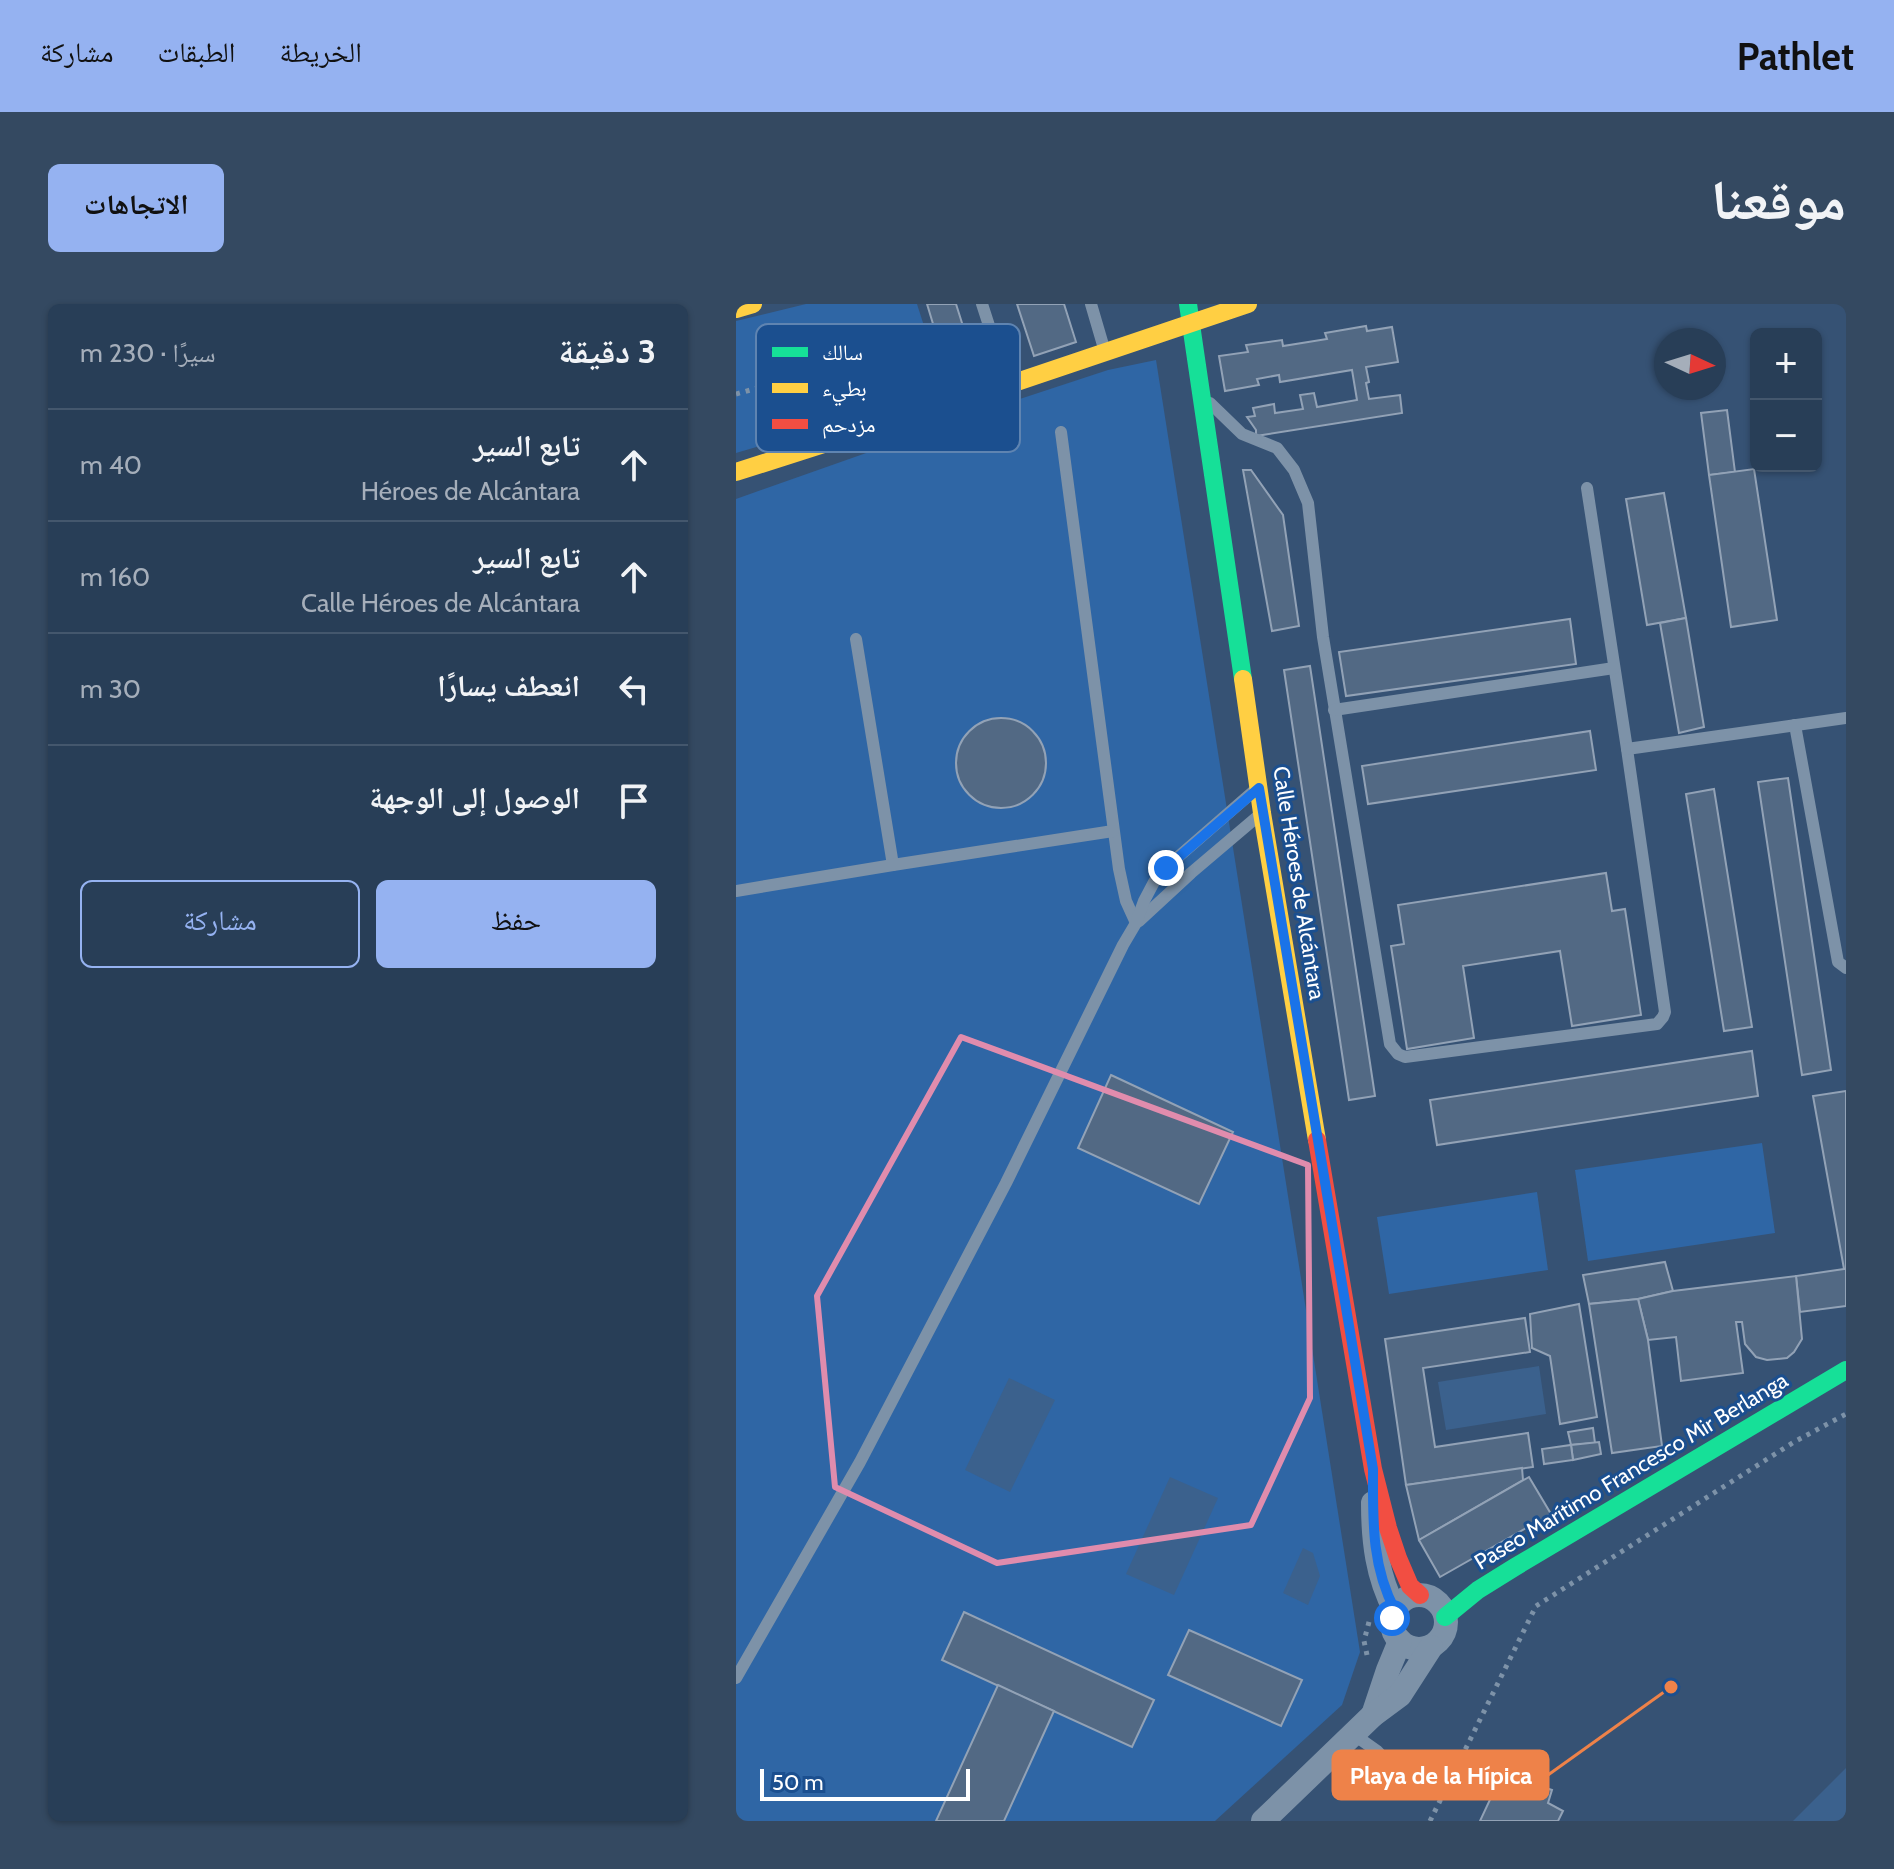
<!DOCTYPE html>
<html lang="ar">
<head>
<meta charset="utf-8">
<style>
  :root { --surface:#283e57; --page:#344961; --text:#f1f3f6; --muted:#a5aeba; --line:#44576d; --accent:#95b2f1 }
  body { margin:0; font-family:Cabin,"Noto Naskh Arabic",sans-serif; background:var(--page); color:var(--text); direction:rtl }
  .controls { position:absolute; right:24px; top:24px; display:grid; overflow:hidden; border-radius:12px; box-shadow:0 2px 6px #0004 }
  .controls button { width:72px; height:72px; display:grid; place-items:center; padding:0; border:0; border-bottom:2px solid var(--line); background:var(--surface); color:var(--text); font:40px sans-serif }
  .compass { position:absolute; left:918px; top:24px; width:72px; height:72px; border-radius:50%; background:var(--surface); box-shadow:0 2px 6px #0004; rotate:94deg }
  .scale { position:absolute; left:24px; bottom:20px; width:210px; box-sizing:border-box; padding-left:8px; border:4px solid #fff; border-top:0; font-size:22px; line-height:28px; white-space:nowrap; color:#fff; -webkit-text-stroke:6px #1b4f8f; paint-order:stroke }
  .stop { position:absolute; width:24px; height:24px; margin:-18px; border:6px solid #1a73e8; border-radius:50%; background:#fff }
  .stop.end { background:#1a73e8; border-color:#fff; box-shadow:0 2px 8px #0008 }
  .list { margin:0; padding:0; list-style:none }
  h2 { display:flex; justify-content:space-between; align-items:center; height:104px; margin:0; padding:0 32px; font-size:34px }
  h2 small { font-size:26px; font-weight:400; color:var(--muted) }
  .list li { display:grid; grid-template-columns:52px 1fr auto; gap:24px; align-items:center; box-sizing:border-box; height:112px; padding:0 32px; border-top:2px solid var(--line) }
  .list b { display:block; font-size:30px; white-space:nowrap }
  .list p { margin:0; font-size:26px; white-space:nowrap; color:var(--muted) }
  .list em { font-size:26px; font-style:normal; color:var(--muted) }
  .actions { display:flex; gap:16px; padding:24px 32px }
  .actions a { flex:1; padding:18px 0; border:2px solid var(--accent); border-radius:12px; text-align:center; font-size:28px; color:var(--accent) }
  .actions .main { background:var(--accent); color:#111 }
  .icon { flex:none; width:44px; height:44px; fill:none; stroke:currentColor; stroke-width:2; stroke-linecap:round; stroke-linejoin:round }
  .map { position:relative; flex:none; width:1110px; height:1517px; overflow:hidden; direction:ltr; border-radius:12px }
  header { display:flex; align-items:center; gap:48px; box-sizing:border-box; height:112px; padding:0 40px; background:var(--accent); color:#111 }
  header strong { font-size:38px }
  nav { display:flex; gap:44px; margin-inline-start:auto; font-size:28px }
  .intro { display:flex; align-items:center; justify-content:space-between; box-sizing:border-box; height:192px; padding:0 48px }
  h1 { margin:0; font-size:56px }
  .button { padding:20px 36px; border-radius:12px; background:var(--accent); color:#111; font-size:28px; font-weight:700 }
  main { display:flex; gap:48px; padding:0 48px }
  aside { flex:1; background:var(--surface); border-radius:12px; box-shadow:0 2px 6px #0004 }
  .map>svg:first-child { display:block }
</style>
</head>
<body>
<header>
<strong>Pathlet</strong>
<nav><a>الخريطة</a><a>الطبقات</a><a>مشاركة</a></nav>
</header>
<div class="intro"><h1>موقعنا</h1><a class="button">الاتجاهات</a></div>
<main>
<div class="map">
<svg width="1110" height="1517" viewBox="0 0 1110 1517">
  <rect width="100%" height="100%" fill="#365274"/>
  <!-- green -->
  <g fill="#2f66a5">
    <polygon points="70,0 181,0 209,88 0,149 0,17"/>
    <polygon points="420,56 624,1348 606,1401 479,1517 0,1517 0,195 272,99 372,66"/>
    <polygon points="1026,839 1039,929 852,957 839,866"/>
    <polygon points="801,888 812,966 653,990 641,913"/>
  </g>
  <!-- water -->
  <g fill="#3b618d">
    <polygon points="803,1062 810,1110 710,1126 702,1078"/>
    <polygon points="273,1074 319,1096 274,1188 229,1166"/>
    <polygon points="434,1173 482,1194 438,1291 390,1270"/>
    <polygon points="567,1244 577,1249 584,1272 572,1301 547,1289"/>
    <polygon points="1110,1464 1110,1517 1057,1517"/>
  </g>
  <!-- building -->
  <g fill="#526984" stroke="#92a2b6" stroke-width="2">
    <polygon points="191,0 220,0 238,57 211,66"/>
    <polygon points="281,0 328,0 340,38 298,52"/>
    <polygon points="630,22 631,27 656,23 662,58 630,63 633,78 630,79 633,95 664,91 666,109 520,132 520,126 511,113 519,112 517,104 538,100 539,109 567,105 564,91 578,89 581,103 621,96 616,66 544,78 543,71 521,75 523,81 489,87 483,52 512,48 510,41 546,36 547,42 591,35 589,29"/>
    <polygon points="991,106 999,168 973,171 965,109"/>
    <polygon points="1018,165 1041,316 995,323 973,171"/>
    <polygon points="507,166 515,166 547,211 563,322 536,327"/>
    <polygon points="928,189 950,314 911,321 890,195"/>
    <polygon points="950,314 968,423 943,429 924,319"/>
    <polygon points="834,315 840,360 610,392 603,348"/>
    <polygon points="574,362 639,792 613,796 548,366"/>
    <circle cx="265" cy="459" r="45"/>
    <polygon points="854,427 860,466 632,500 626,462"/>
    <polygon points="1052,474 1095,766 1066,771 1022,478"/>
    <polygon points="978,485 1016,723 988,727 950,490"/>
    <polygon points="870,569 876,607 889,605 905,711 836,722 824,647 727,662 738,734 671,745 655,642 668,640 662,601"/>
    <polygon points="1016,747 1022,792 701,841 694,796"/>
    <polygon points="375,771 497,828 463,900 342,844"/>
    <polygon points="1110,787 1110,965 1108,965 1077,792"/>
    <polygon points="929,958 937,987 902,995 853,1000 847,971"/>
    <polygon points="1108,965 1110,965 1110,1002 1064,1008 1060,972"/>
    <polygon points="1060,972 1066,1035 1058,1048 1051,1054 1031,1056 1020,1053 1009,1040 1006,1018 1000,1018 1007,1069 945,1077 940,1033 912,1036 902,995 937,987"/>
    <polygon points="902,995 912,1036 926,1142 876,1149 853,1000"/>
    <polygon points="843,1000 861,1113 824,1120 814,1052 796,1044 794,1010"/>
    <polygon points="789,1014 794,1048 687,1064 699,1143 792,1129 797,1163 670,1181 649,1035"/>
    <polygon points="857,1124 859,1139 835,1141 832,1128"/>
    <polygon points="863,1138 865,1150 837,1156 835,1141"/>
    <polygon points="835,1141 837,1156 808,1160 806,1145"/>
    <polygon points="786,1164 787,1176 683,1236 670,1181"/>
    <polygon points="793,1173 815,1210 704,1273 683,1236"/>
    <polygon points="228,1308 418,1396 396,1443 206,1356"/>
    <polygon points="453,1326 566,1376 545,1422 432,1371"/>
    <polygon points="262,1381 318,1407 268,1517 200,1517"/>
    <polygon points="793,1458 804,1464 794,1479 816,1486 812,1499 827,1507 822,1517 744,1517 766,1470 773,1470 778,1460"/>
  </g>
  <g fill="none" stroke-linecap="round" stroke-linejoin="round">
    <!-- path -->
    <g stroke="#7d92a8" stroke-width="5" stroke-dasharray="4 6" stroke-linecap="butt">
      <polyline points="0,90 193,36"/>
      <polyline points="800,1302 1058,1138 1110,1110"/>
      <polyline points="631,1351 628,1337 634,1314"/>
      <polyline points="694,1517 800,1302"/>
    </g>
    <!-- lane -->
    <g stroke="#7d92a8" stroke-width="12">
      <polyline points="246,0 271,77"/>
      <polyline points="355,0 367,41"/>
      <polyline points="474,99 506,130 541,144 558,166 572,199 587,333 654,740 662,750 669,753 921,720 927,713 929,708 891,445 851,184"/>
      <polyline points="325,128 383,565 390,597 400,619"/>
      <polyline points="120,335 157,561"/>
      <polyline points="598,406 878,364"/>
      <polyline points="1059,421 1102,658 1110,664"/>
      <polyline points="891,445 1110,414"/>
      <polyline points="0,587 157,561 377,527"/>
      <polyline points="403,617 455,569 521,513"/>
      <polyline points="0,1374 124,1158 270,879 387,641 400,619 408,597 418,578 442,553 519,486"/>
      <polyline points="617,1430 641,1447 660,1467"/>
    </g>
    <!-- street -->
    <g stroke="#7d92a8" stroke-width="24">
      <path d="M637 1199C637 1237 641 1272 659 1306"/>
      <circle cx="683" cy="1318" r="27"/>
      <polyline points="637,1411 652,1366 664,1337"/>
      <polyline points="527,1517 637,1411 664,1391 695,1343"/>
    </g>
    <!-- fast -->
    <g stroke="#16e098" stroke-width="18">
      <polyline points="452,0 507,375"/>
      <polyline points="709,1313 742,1286 779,1263 1110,1066"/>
    </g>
    <!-- slow -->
    <g stroke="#ffcf43" stroke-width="18">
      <polyline points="0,5 17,0"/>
      <polyline points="0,168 272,81 512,0"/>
      <polyline points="507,375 526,509 581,836"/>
    </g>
    <!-- jam -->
    <polyline stroke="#f24e42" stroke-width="18" points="581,836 637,1165 652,1224 662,1254 674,1282 684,1291"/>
  </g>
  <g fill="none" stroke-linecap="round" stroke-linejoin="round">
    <!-- route -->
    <path stroke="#1a73e8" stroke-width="10" d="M430 564 523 484 637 1165C637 1214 635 1261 659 1306L656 1314"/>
  </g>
  <!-- marked area -->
  <path fill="none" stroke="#e08cad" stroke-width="6" stroke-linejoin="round" d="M225 733 572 861 574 1094 515 1221 261 1259 99 1183 81 992Z"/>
  <g text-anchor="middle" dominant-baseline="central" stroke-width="6" stroke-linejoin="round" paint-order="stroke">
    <!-- street labels -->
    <g font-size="22" fill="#fff" stroke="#1b4f8f">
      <text transform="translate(563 579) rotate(81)">Calle Héroes de Alcántara</text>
      <text transform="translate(895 1167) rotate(-31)">Paseo Marítimo Francesco Mir Berlanga</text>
    </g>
  </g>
  <!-- legend -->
  <rect x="20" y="20" width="264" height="128" rx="12" fill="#1b4f8f" stroke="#5f84b1" stroke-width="2"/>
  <rect x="36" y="43" width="36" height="10" fill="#16e098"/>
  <rect x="36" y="79" width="36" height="10" fill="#ffcf43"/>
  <rect x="36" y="115" width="36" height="10" fill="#f24e42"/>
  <g font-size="22" fill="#fff">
    <text x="86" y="56">سالك</text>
    <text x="86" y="92">بطيء</text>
    <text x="86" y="128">مزدحم</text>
  </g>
  <!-- callouts -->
  <path fill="none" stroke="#ee8249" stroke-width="3" d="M935 1383L812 1471"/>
  <circle fill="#ee8249" stroke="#1b4f8f" stroke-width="3" cx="935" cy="1383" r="8"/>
  <rect fill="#ee8249" stroke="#ee8249" stroke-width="3" x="597" y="1447" width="215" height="48" rx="8"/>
  <g font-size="24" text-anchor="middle" font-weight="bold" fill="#fff">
    <text x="705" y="1480">Playa de la Hípica</text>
  </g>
</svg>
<div class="controls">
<button>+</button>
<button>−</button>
</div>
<svg class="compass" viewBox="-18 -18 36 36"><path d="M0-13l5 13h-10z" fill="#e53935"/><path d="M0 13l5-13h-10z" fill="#a5aeba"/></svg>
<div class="scale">50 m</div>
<div class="stop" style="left:656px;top:1314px"></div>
<div class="stop end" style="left:430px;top:564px"></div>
</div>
<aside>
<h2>3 دقيقة<small>سيرًا · 230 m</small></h2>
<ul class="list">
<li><svg class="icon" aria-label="ahead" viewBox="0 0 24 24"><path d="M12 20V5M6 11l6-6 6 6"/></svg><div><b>تابع السير</b><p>Héroes de Alcántara</p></div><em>40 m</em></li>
<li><svg class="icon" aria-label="ahead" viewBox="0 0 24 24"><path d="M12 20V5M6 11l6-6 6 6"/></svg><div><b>تابع السير</b><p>Calle Héroes de Alcántara</p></div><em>160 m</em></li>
<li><svg class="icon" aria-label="left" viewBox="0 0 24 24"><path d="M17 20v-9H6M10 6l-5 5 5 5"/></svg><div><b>انعطف يسارًا</b></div><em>30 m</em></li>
<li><svg class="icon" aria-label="arrive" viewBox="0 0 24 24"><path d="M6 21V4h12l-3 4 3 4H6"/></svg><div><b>الوصول إلى الوجهة</b></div></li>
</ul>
<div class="actions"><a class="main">حفظ</a><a>مشاركة</a></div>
</aside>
</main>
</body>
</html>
